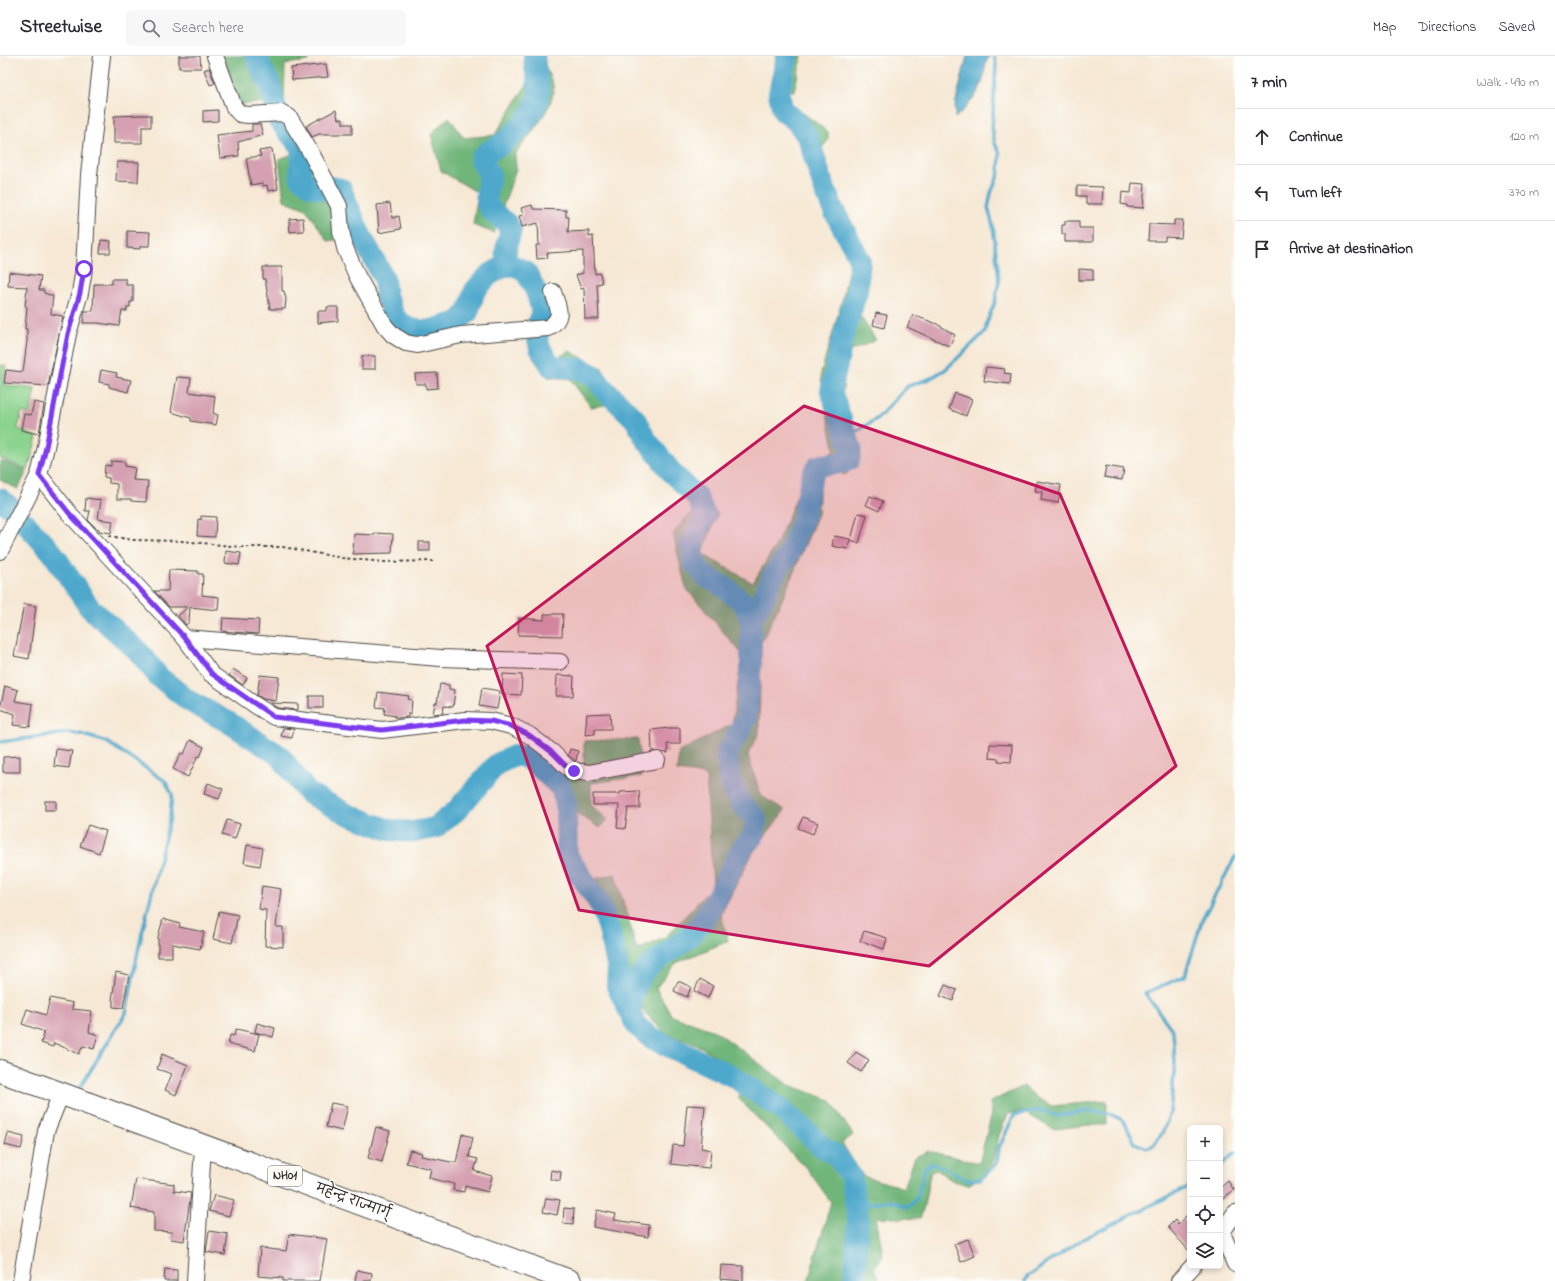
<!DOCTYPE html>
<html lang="en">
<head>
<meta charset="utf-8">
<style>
  :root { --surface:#fff; --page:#f7f7f7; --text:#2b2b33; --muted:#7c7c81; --line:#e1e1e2 }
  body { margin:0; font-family:"Indie Flower","Playpen Sans Deva",sans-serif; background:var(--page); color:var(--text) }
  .controls { position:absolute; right:12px; bottom:12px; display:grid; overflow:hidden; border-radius:6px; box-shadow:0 2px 6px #0003 }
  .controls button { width:36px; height:36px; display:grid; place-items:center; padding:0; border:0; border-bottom:1px solid var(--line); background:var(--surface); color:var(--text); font:20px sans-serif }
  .stop { position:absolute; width:12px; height:12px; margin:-9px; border:3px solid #7c3aed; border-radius:50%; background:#fff }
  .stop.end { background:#7c3aed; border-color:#fff; box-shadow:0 1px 4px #0008 }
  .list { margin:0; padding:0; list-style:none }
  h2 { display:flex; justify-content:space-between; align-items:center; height:52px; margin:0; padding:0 16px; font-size:17px }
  h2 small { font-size:13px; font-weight:400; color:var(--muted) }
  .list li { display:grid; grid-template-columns:26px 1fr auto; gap:12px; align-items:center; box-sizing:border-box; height:56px; padding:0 16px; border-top:1px solid var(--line) }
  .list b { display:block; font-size:15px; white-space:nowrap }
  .list em { font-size:13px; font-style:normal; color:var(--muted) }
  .icon { flex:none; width:22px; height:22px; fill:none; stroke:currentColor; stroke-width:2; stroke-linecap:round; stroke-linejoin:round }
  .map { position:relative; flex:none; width:1235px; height:1225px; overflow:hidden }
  header { display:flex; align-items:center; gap:24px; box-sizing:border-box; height:56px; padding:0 20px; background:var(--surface); border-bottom:1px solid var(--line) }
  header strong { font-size:19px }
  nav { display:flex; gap:22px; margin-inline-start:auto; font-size:14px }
  .search { width:280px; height:36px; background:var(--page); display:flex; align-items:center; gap:10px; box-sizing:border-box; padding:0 14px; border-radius:6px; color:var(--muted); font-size:15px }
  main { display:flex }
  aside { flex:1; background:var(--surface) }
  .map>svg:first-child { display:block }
</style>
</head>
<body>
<header>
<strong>Streetwise</strong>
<div class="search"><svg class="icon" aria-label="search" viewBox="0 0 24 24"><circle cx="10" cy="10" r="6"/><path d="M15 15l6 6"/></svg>Search here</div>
<nav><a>Map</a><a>Directions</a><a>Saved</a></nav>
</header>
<main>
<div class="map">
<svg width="1235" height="1225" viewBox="0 0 1235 1225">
  <rect width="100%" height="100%" fill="#fdfcf7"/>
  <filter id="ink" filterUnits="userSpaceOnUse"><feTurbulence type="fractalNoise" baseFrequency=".025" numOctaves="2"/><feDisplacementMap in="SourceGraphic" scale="8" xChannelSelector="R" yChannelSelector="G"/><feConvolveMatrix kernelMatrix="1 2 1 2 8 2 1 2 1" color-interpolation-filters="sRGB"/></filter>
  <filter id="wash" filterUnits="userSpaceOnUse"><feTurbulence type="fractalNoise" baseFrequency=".012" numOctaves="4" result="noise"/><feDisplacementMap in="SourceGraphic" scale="16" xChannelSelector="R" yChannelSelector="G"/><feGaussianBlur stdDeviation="0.9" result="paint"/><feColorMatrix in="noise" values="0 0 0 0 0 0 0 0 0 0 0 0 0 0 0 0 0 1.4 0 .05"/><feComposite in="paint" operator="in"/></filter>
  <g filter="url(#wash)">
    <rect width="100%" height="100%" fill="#f6e8d4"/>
    <!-- green -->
    <polygon fill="#8bd38e" stroke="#5b7f5c" points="0,309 6,310 4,329 35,333 30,358 22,356 18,373 37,381 28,414 0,402"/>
    <!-- forest -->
    <g fill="#70b579" stroke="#4e7052">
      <polygon points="222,0 308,0 309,5 285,8 284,46 241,48"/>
      <path d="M525 0H545C543 10 550 19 553 29 557 50 527 82 515 98L516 113 494 177 473 169 478 137 441 115 431 78 449 61 464 82 495 79 530 23Z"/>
      <polygon points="780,0 802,0 794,35 777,33 777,15"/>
      <polygon points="777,52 798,53 828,76 828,84 819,96 810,97 805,83 795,77"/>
      <polygon points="304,94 335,152 336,184 328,185 306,153 284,144 279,103"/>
      <path d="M852 169C865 203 874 223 859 258L876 284 848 296 841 347 857 408 845 419 827 412 820 426 818 458 782 544 761 587 759 677 748 699 761 740 785 754 754 795 721 858 728 885 676 907 656 932 672 960 717 976 787 1028 830 1044 853 1079 842 1087 863 1120 904 1132 915 1101 929 1095 979 1107 992 1057 990 1046 1024 1030 1036 1041 1052 1050 1107 1045V1069H1089L1053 1073 1022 1055 1008 1058 999 1079 994 1105 981 1121 968 1129 953 1125 937 1114 931 1116C926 1132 926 1148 920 1163L876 1161 883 1200 874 1212 879 1225H808L831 1146 808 1114 738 1042 751 1023 701 991 665 977 643 955 624 914 597 822 615 818 637 894 665 882 713 830 706 719 677 715 679 696 732 668 742 598 686 532 673 478 698 448 718 457 702 498 753 527 777 487 812 405 835 395 822 336 821 317 843 241 851 201 842 176Z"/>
      <polygon points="546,280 556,303 569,295 602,312 619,347 591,351 570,323 548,321 533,302 532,283"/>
      <polygon points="0,404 27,415 18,433 0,424"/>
      <polygon points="638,683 642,720 591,727 591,749 608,764 600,772 578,758 572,733 556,719 562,711 584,708 584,685"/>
    </g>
    <!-- water -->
    <path fill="#4ea8cc" stroke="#3c6a7c" d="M967 0H990C984 7 985 15 983 24 979 38 966 53 955 62V49Z"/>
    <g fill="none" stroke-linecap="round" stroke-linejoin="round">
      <!-- stream -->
      <g stroke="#4ea8cc" stroke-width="3.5">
        <polyline points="848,385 854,377 878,362 908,330 929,323 946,313 985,276 987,266 995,246 999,225 993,170 988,152 991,137 999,117 1000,97 995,88 992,72 996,8 994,0"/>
        <polyline points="0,686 67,677 80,678 107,686 146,712 165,725 172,738 170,761 139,890 126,957 79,1033"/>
        <polyline points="1220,1110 1235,1097"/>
        <polyline points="858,1163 870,1147 890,1145 908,1151 917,1142 925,1112 932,1107 947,1113 966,1124 981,1123 997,1107 999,1092 1014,1059 1042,1054 1056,1060 1088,1055 1108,1057 1124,1065 1135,1087 1146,1092 1154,1089 1163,1076 1170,1057 1175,1007 1173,975 1145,937 1185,920 1202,864 1235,801"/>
        <polyline points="1025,1225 1028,1220 1081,1184 1190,1130"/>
      </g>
      <!-- river -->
      <g stroke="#4ea8cc" stroke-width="22">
        <polyline points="256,0 270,30 279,64 300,90 302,101 300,112 301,122 311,130 323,133"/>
        <path d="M332 131 341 133 359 176 384 222 386 240 395 262 409 273 427 275 458 266 468 256 475 234 489 219 501 212 514 210 526 216 536 235 542 255 536 277 540 292 551 310 582 313 594 320 604 333 635 363 645 382 672 417 697 441 705 459 691 490 694 506 705 520 724 531 743 546 751 563V607L746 663 727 697 729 722 740 746 756 763C755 768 755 774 754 778 751 785 744 789 741 795 727 819 717 845 701 867 675 903 633 901 630 955"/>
        <path d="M509 211C502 199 508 186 511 174 505 163 502 164 493 156 483 148 487 130 490 120L481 103C487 94 495 93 503 87 518 75 539 54 539 34 538 22 534 12 534 0"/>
        <polyline points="0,443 9,450 52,496 89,551 138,595 159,621 189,645 228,666 280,700 308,737 347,758 389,774 412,776 435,772 456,755 497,708 514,700 523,700 537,709 561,732 566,748 567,799 601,850 609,873 618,913 617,930 636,969 651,982 732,1020 781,1053 824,1092 837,1100 851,1120 858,1163 855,1225"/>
        <path d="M751 563 763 543 773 520 789 498 803 462 812 420 818 410C830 407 836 410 849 404L851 392 831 335 843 281 857 235 860 204 833 153 823 129 808 81 796 65 783 55 779 37 787 0"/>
      </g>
    </g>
    <g id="blocks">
      <!-- building -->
      <g fill="#d5a0b1">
        <polygon points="179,0 200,0 201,12 179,12"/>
        <polygon points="326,8 328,21 292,24 291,12"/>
        <polygon points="209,12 215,27 210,29 204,14"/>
        <polygon points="218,54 218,65 203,66 203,55"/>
        <polygon points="336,54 338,63 343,63 343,68 352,68 352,78 319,78 312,81 306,70"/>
        <polygon points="142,59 151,59 151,71 142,71 142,87 114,87 114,60"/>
        <polygon points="252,68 260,68 263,79 238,86 239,100 220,102 217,79 252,75"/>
        <polygon points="272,93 278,133 268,135 267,129 263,130 262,127 251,129 246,102 261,100 259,95"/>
        <polygon points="117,106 139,106 138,126 116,125"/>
        <polygon points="1132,127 1145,128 1143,152 1127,151 1127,149 1121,148 1122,136 1131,137"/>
        <polygon points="1077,130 1103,131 1102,148 1086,148 1086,140 1077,140"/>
        <polygon points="390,147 392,162 399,160 401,173 379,177 377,149"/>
        <polygon points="532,149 533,153 566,154 566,161 569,161 568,176 589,175 589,181 593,180 595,218 600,217 602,227 597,228 599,263 585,263 584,232 581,233 576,219 583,217 583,195 547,197 548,202 537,203 536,189 539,189 538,167 522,171 519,160 523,159 521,152"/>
        <polygon points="303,162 304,175 290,176 289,163"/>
        <polygon points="1174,164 1183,164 1181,182 1165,181 1165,185 1148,185 1149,168 1174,169"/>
        <polygon points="1065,165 1079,165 1079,172 1093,172 1093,186 1065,186 1065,178 1062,178 1062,169 1065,169"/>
        <polygon points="127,175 150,176 149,190 140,190 140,193 127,192"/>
        <polygon points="101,184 111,185 110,197 100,197"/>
        <polygon points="263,211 282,211 282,235 284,235 286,243 285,253 270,253 265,223 263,223"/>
        <polygon points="1079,213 1093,214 1093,224 1079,224"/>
        <polygon points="9,216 41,220 39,234 44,234 44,237 53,240 51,258 63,260 48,330 4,327 6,314 23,316 27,285 27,273 25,273 27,251 25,250 27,231 8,230"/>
        <polygon points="112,223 126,223 126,229 133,229 133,246 130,246 130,251 127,251 127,255 122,255 119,270 98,267 83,267 85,255 93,255 94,228 112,228"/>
        <polygon points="327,251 338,251 338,265 318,267 318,255 327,255"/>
        <polygon points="876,257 887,259 884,272 873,269"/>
        <polygon points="913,259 937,268 955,279 949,290 907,271"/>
        <rect x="362" y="300" width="13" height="13"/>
        <polygon points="986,311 1005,313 1004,317 1011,318 1010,328 984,325"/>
        <polygon points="101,314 117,317 116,321 131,324 128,336 109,331 109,328 99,326"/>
        <polygon points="437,317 438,332 426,333 426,328 416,328 415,318"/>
        <polygon points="177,321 191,322 189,336 215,340 213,357 218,359 216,369 191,365 191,362 171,356"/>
        <polygon points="955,337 972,343 966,360 949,353"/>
        <polygon points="34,346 44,348 39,378 21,374 24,358 31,359"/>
        <polygon points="111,405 125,406 125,410 135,412 133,424 148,425 146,446 131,445 131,443 117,443 117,428 109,427 109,422 104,421 105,409 111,410"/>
        <polygon points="1106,410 1124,413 1122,424 1104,421"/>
        <polygon points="1037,425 1061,429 1058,447 1041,444 1042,436 1035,435"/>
        <polygon points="870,440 883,445 879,455 866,449"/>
        <polygon points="86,442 101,444 98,463 113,465 111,477 99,475 99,473 96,472 88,464 90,455 85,455"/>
        <polygon points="858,457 867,459 859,487 851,484"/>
        <polygon points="201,460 216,461 215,481 197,480 198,463 201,464"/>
        <polygon points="375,477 393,478 392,497 353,498 354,478 375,479"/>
        <polygon points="834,480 850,483 848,493 832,490"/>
        <rect x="419" y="486" width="11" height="9"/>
        <polygon points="226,495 241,497 239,509 225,507"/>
        <polygon points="169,514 198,515 198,518 203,518 202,539 219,541 218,554 190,551 189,566 186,569 178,560 188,551 169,551 154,535 168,535"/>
        <polygon points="24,548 36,550 29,603 14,600"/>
        <polygon points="544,558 563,558 562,580 518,579 519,562 544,564"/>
        <polygon points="223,562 259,564 258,578 222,575"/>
        <polygon points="233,613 247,622 243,629 229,619"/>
        <polygon points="503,618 522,619 521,639 502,638"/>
        <polygon points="260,619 279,621 276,645 263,643 257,639"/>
        <polygon points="557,619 574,620 573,640 556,640"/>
        <polygon points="440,628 449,629 449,633 455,634 453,651 444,650 443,657 433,658 435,647 437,647"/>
        <polygon points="5,630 18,634 15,645 33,648 30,671 13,669 15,658 0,653"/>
        <polygon points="482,632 500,635 497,653 479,650"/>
        <polygon points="378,636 409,640 408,643 412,644 411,658 408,657 408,661 398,662 395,662 395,660 384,658 385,652 376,651"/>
        <rect x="309" y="640" width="14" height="12"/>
        <polygon points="270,647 298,648 298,654 277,652"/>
        <polygon points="610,657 611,673 595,673 595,678 585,679 587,658"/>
        <polygon points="283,672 294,673 292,682 281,680"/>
        <polygon points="669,672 680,672 680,688 667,688 668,697 652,695 651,674"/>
        <polygon points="190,684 204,691 200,701 198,700 188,721 173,713 181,697 184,698"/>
        <polygon points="990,688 1012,689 1011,706 998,705 999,703 989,702"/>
        <polygon points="56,693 72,695 69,712 54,710"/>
        <polygon points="570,693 578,695 576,705 568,699"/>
        <polygon points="20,700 20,716 3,716 3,701"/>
        <polygon points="208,727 223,733 219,743 204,738"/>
        <polygon points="639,735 640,752 628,752 625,773 617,772 619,749 593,749 593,738 620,738 620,736"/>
        <rect x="45" y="745" width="11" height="9"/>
        <polygon points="803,761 818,767 813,778 798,772"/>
        <polygon points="227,764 240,768 235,783 222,779"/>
        <polygon points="88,769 106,775 99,797 80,790"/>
        <polygon points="247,789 263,792 260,810 244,807"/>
        <polygon points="262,830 281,833 276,871 283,871 283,891 265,890 266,854 259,853"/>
        <polygon points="219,855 238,859 232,887 213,883"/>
        <polygon points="163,863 180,868 179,871 204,876 200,893 172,888 172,901 158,901 158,881"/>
        <polygon points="864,875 887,882 884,893 860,885"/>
        <polygon points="116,916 129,919 123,952 113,951 113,944 112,944"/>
        <polygon points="700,923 713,930 708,942 694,935"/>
        <polygon points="678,925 691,931 687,941 674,935"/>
        <polygon points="945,929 957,934 953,945 940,940"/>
        <polygon points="50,942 73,947 72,953 92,955 89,976 98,979 94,993 83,990 79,998 54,987 53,991 41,987 44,977 42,975 22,968 27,953 46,959"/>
        <polygon points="257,967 275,972 273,981 255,976"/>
        <polygon points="236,973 259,978 255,995 228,988 230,979 234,980"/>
        <polygon points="856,996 869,1004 861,1016 848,1007"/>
        <polygon points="162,998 188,1009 176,1039 165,1034 172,1018 157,1013"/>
        <polygon points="331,1047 348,1050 342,1075 326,1071"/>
        <polygon points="687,1049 705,1050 701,1092 711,1094 709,1112 671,1108 673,1089 683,1090"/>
        <polygon points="376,1071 390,1075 382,1106 368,1102"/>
        <polygon points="8,1077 24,1081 21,1093 5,1089"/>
        <polygon points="462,1078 473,1081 469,1101 478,1103 474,1115 492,1120 488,1136 465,1130 464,1136 453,1134 454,1128 429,1122 431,1113 406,1107 410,1094 422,1097 421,1100 456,1107"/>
        <polygon points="551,1114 561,1116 560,1125 550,1123"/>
        <polygon points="136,1123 174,1128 174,1135 191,1137 184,1185 171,1183 172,1176 154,1175 154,1156 131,1152"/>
        <polygon points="1228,1125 1234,1134 1220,1145 1220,1132"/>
        <polygon points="214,1139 234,1144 229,1160 209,1155"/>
        <polygon points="546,1142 560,1144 557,1159 543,1156"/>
        <polygon points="564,1152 574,1153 573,1168 563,1167"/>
        <polygon points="597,1154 616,1158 614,1164 649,1169 648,1181 593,1171"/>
        <polygon points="1190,1156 1190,1196 1168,1171 1175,1164 1178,1168"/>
        <polygon points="209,1175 228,1178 225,1199 206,1196"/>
        <polygon points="289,1178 327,1183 320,1225 283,1225 283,1222 258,1220 260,1192 286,1195"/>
        <polygon points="968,1183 975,1200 961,1206 954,1188"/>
        <polygon points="721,1209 743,1210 743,1225 720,1223"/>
        <polygon points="165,1213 177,1214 177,1225 164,1225"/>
        <polygon points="357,1214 372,1217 371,1225 355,1225"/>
      </g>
    </g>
  </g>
  <g filter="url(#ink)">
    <use href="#blocks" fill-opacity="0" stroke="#494744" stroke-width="1"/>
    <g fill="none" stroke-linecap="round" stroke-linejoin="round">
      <defs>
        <g id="minor">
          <path d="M215 0 234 51 240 58 248 59 282 57 289 61 311 97 339 150 341 175 345 192 357 220 385 270 393 279 406 287 417 289 461 279 548 272C565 261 558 252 553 236"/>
          <polyline points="39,419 69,457 185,582 441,602 560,606"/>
          <polyline points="0,495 39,419 46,391 68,278 80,237 84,213 89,119 102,0"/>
          <polyline points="185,582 211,618 255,649 274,661 382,674 465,664 491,665 511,670 529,679 553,697 567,711 574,715 589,717 657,704"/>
          <polyline points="1222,1177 1235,1208"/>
          <polyline points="1220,1179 1235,1157"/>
          <polyline points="21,1225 46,1075 61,1038"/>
          <polyline points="195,1225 203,1090"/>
          <polyline points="1179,1225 1193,1210"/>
        </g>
        <polyline id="highway" points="0,1015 570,1225"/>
      </defs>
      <!-- minor casing -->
      <use href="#minor" stroke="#494744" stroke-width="18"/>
      <!-- highway casing -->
      <use href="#highway" stroke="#494744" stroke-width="24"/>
      <!-- path -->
      <polyline stroke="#494744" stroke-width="2" stroke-dasharray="3 3" stroke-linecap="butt" points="109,480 133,484 182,485 241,491 283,491 342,502 384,506 433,505"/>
      <!-- minor -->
      <use href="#minor" stroke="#fff" stroke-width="16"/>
      <!-- highway -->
      <use href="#highway" stroke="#fff" stroke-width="22"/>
    </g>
  </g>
  <g fill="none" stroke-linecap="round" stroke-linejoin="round" filter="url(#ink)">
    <!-- route -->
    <polyline stroke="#7c3aed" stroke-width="5" points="84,213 80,237 68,278 46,391 39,419 69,457 185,582 212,618 274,661 382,674 465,664 491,665 511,670 529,679 553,697 566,710 574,715"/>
  </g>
  <!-- marked area -->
  <path fill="#c2185b" fill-opacity="0.2" stroke="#c2185b" stroke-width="3" stroke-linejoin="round" d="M804 350 1060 438 1176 710 929 910 579 854 487 590Z"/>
  <g text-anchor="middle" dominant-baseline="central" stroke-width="3" stroke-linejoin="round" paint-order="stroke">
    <!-- shield labels -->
    <rect fill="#fdfcf7" stroke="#6a6a68" stroke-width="1" x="268" y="1110" width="34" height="20" rx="3"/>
    <g font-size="12" font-weight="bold" fill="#2b2b2b">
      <text x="285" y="1120">NH01</text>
    </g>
    <!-- street labels -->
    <g font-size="13" fill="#2b2b2b" stroke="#fdfcf7">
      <text transform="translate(353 1145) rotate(20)">महेन्द्र राज्मार्ग्</text>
    </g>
  </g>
</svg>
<div class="controls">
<button>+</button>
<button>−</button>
<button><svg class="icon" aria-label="locate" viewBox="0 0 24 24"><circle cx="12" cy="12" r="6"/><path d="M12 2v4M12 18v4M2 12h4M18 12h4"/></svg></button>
<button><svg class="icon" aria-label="layers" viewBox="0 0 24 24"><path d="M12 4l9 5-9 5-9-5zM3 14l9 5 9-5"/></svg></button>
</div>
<div class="stop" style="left:84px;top:213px"></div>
<div class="stop end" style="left:574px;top:715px"></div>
</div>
<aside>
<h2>7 min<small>Walk · 490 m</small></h2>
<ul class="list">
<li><svg class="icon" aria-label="ahead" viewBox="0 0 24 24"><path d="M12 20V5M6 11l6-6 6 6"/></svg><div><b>Continue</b></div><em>120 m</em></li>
<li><svg class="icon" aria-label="left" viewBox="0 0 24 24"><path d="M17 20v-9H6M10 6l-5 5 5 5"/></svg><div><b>Turn left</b></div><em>370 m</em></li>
<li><svg class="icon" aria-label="arrive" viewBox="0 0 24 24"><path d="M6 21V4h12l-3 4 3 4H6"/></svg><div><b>Arrive at destination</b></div></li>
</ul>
</aside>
</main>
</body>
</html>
